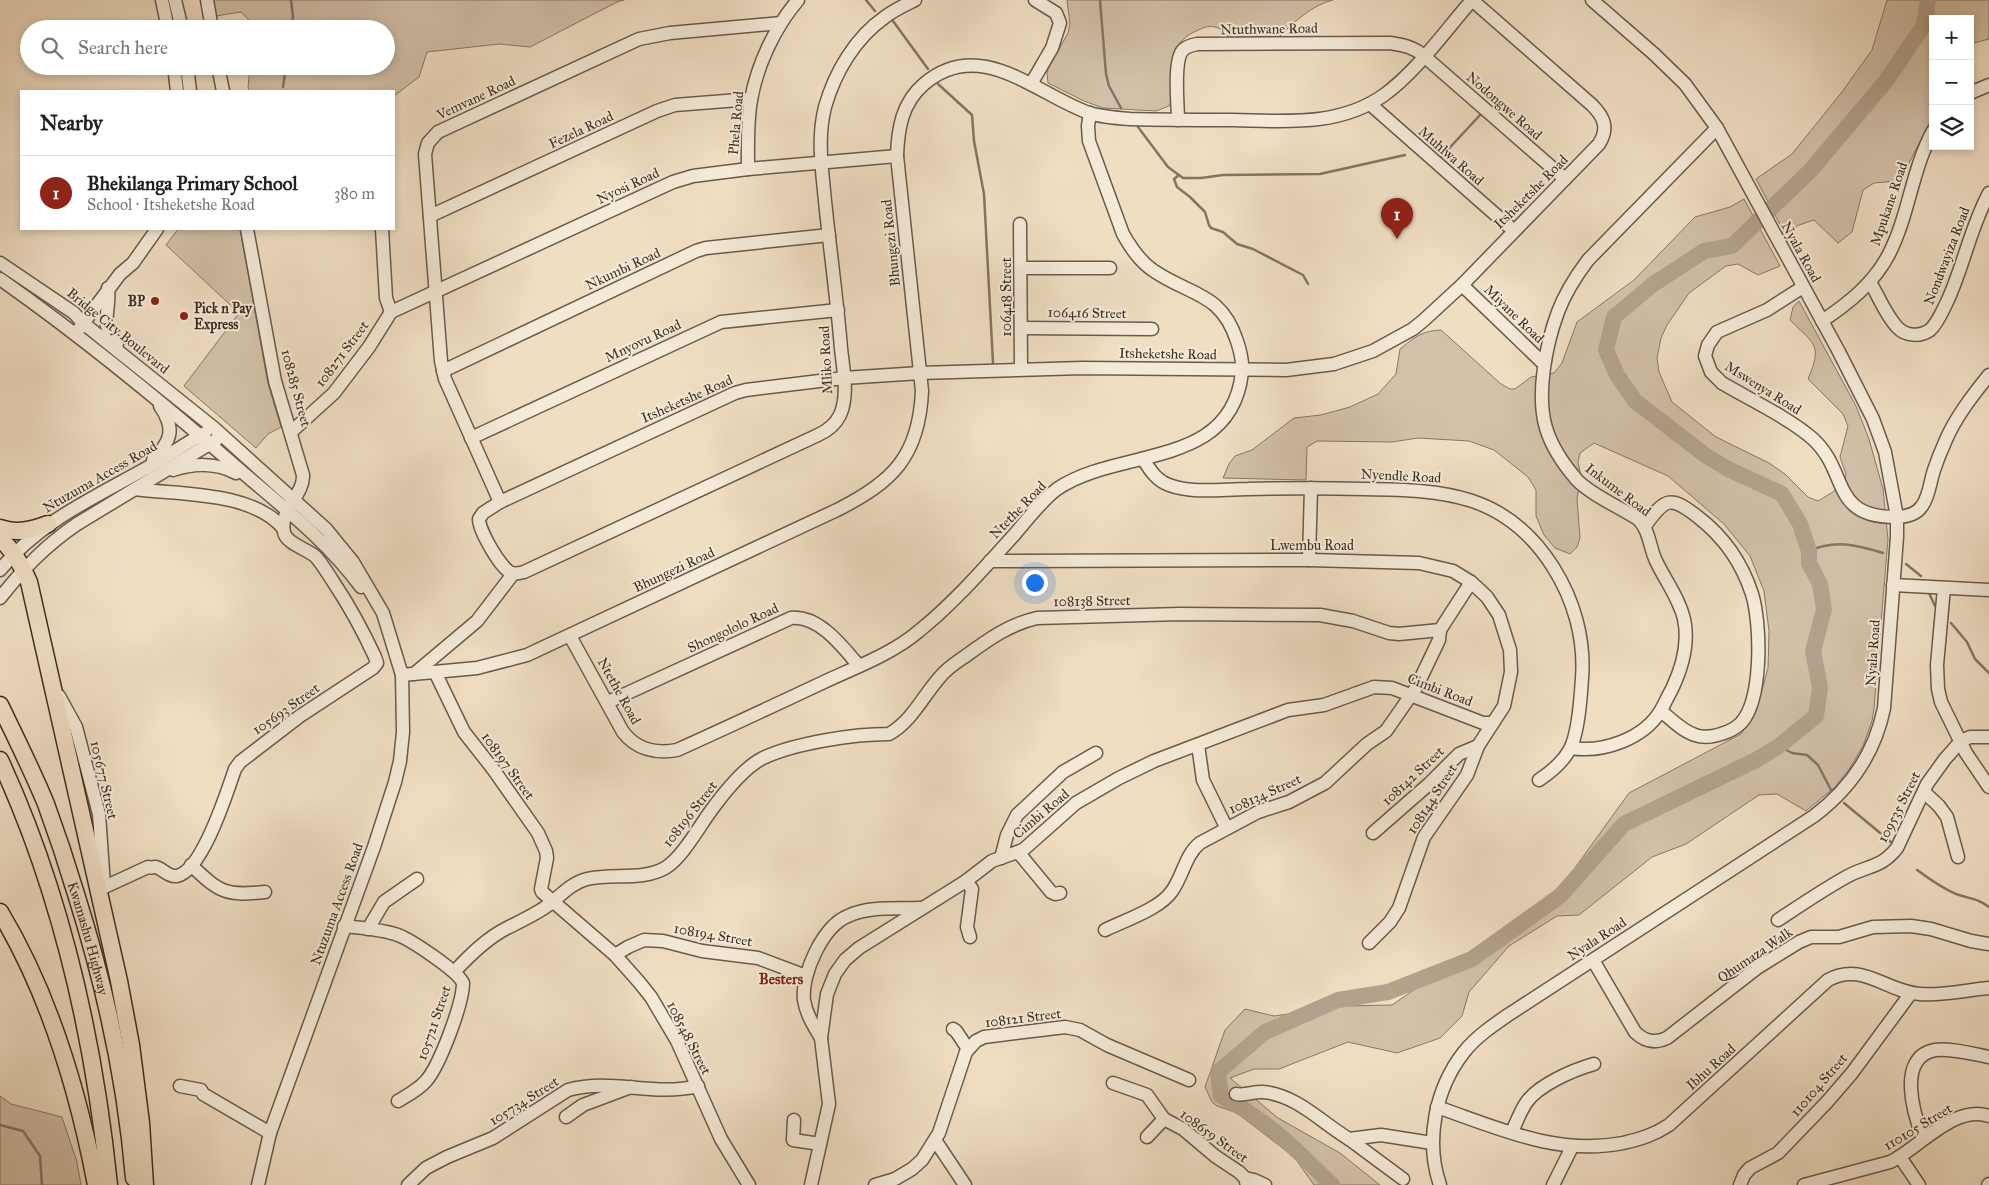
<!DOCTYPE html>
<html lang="en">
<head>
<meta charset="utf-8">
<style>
  :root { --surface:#fff; --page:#f2f2f2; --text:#202124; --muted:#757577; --line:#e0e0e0; --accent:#8f2418 }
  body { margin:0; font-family:"IM FELL Great Primer",serif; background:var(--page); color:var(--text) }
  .controls { position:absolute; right:15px; top:15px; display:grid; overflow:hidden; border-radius:0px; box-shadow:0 2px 8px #0003 }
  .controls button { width:45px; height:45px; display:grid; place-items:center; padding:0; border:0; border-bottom:1px solid var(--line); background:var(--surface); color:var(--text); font:25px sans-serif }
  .you { position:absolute; left:1034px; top:582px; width:18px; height:18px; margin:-12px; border:4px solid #fff; border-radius:50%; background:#1a73e8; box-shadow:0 0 0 8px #1a73e833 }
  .badge { display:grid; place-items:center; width:32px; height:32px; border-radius:50%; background:var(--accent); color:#fff; font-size:16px; font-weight:700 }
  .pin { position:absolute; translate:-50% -41px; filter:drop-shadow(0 1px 2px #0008) }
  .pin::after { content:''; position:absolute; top:26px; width:18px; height:15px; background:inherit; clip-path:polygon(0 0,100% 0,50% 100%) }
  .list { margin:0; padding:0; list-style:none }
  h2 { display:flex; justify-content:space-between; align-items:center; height:65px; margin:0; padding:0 20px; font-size:21px }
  h2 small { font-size:16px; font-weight:400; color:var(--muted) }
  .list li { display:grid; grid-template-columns:32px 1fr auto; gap:15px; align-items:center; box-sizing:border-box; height:75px; padding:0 20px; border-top:1px solid var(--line) }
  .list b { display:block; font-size:19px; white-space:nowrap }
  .list p { margin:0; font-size:16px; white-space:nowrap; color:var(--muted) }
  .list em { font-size:16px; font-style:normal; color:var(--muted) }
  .icon { flex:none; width:28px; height:28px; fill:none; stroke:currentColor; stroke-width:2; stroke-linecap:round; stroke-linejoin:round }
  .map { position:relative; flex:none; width:1989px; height:1185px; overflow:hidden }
  .search { position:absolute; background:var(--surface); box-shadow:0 2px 8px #0003; left:20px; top:20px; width:375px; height:55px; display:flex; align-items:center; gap:12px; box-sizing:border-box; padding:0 18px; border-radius:28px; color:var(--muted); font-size:19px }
  .panel { position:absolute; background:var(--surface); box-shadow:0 2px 8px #0003; left:20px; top:90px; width:375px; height:140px; border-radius:0px }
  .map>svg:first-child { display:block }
</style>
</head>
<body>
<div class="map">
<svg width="1989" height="1185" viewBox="0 0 1989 1185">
  <rect width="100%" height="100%" fill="#f0dec3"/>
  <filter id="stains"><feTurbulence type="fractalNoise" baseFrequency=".004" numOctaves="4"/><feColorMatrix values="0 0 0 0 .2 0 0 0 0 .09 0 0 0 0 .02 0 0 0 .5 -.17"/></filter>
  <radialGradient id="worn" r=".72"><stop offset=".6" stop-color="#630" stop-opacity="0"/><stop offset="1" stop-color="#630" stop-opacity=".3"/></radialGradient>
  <!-- green -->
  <g fill="#d2c0a8" stroke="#887765">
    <polygon points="212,0 624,0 617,2 530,47 499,44 427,52 419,77 394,96 394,91 249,91 248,88 250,66 386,66 386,29 254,29 254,25 241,12 216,16"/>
    <path d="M1067 0H1333C1312 5 1294 22 1279 37H1231C1224 35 1222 28 1215 27 1208 25 1203 28 1196 31 1166 44 1172 74 1171 102L1169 106 1156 111 1103 108 1084 101 1048 83 1047 73 1048 69 1068 33 1070 24Z"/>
    <polygon points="1887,0 1989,0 1989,39 1970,44 1970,19 1933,19 1933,78 1931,81 1933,116 1902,177 1898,181 1874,183 1863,190 1852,232 1838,243 1814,220 1799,225 1785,234 1756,179 1792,154 1842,92 1872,50"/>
    <path d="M1744 199 1780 266 1758 275 1738 264 1726 266 1689 293 1667 325 1661 338 1657 358 1659 372 1672 402 1716 437 1769 463 1785 474 1808 497 1818 501 1833 492 1845 480 1846 474 1840 457 1848 426 1843 414 1808 379C1823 344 1814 344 1790 320L1793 307 1799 301 1856 406 1869 439 1883 489 1888 539 1874 709 1872 721 1863 746 1850 768 1835 787 1806 811 1777 794 1759 795 1686 844 1652 857 1579 915 1557 916 1509 946 1469 992 1462 1016 1440 1038 1397 1053 1348 1042 1279 1069H1254L1230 1078 1278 1118 1340 1153 1380 1185H1314L1294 1157 1237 1113 1217 1106 1212 1102 1205 1087 1225 1030 1245 1009 1274 1016 1343 1006 1392 1005 1559 890 1629 793 1741 734 1756 712 1768 668 1769 631 1764 591 1750 556 1724 524 1668 476 1594 443 1580 453 1578 462 1581 476 1577 499 1580 538 1577 547 1570 554 1555 548 1544 535 1536 516V490L1528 477 1494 450 1469 441 1418 438 1392 442 1317 441 1307 447 1306 480 1223 478 1229 464 1235 456 1252 450 1294 418 1321 415 1350 407 1378 394 1396 374 1400 349C1415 337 1421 331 1441 330L1501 384 1510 389H1515L1531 377 1554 373 1562 363 1577 322 1634 280 1695 217 1730 207Z"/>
    <polygon points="178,229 240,229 268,384 281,427 268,434 256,448 184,386 239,313 166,245"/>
    <polygon points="0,1096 11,1104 62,1117 77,1162 81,1185 0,1185"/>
  </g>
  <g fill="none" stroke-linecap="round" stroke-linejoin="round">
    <!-- stream -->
    <g stroke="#847462" stroke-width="2.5">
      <polyline points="866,0 875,11"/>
      <polyline points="1100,0 1106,74 1109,86 1121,108"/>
      <polyline points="893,21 928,69"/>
      <polyline points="291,29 293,17 291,0"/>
      <polyline points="938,84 972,115 974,141 984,194 993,363"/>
      <polyline points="283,87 286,66"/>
      <polyline points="1138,127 1168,167 1183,178 1201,178 1223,175 1320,174 1405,155"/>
      <polyline points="1441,157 1481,114"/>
      <polyline points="1179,175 1174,179 1177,187 1190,197 1205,212 1209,225 1211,228 1223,232 1237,244 1253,249 1303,275 1308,284"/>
      <path d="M1809 551C1835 539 1857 545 1883 553"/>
      <polyline points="1906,564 1921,576"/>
      <polyline points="1929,593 1935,606"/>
      <polyline points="1951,623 1967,642 1975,659 1989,673"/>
      <polyline points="1779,746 1792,753 1807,755 1818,765 1831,790"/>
      <polyline points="1844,803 1891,842"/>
      <path d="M1917 870C1930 879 1944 890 1959 895 1972 899 1978 899 1989 907"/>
      <polyline points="0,1125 23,1131 40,1156 42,1185"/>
    </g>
    <!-- river -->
    <path stroke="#b3a28c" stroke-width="16" d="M1332 1185C1295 1148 1268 1121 1221 1096L1218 1072 1265 1032 1338 1000 1388 992 1472 959 1560 896 1624 824 1756 760 1779 746 1816 716 1820 688 1813 651 1824 610 1820 584 1809 563V551L1800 524 1782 494 1728 469 1705 455 1635 401 1617 375 1606 350 1614 317 1652 285 1704 251 1732 246 1810 171 1886 81 1924 25 1928 0"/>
    <defs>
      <g id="minor">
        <polyline points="162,0 168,29"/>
        <polyline points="175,0 182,29"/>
        <polyline points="207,0 212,29"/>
        <path d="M915 0C905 5 894 10 885 17 855 38 835 72 825 107 817 138 822 169 825 201 830 250 837 299 841 348 843 369 849 395 840 415 835 425 827 431 818 435L524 572C520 573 515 574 512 573 501 570 479 530 479 519L483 513 500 502 735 393 746 390 844 378 920 373 1082 368 1286 370 1334 364 1373 351 1413 329 1424 320 1462 285 1599 144C1609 128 1604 117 1592 105L1472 0"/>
        <polyline points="174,66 177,91"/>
        <polyline points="187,66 190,91"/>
        <polyline points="218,66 223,91"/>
        <polyline points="1031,84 1052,48 1060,23 1056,13 1035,0"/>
        <polyline points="1970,93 1989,85"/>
        <polyline points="1370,104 1513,230"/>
        <path d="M1178 120C1178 105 1173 60 1183 50 1187 46 1192 45 1197 44L1390 43C1403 45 1414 47 1424 56L1565 179"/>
        <path d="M748 169C748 146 747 123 751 100 757 65 775 27 798 0"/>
        <polyline points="430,216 657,111 675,105 751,99"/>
        <polyline points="1020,224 1021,369"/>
        <polyline points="382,229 386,298 391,312"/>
        <polyline points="0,263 74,313 83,323 214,428 326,529 353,562 383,613 402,675 403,732 400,761 395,782 374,847 270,1133 258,1185"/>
        <polyline points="1022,268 1110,268"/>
        <path d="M0 279C84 338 163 403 241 471 283 507 328 542 361 587"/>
        <path d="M1870 282C1879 297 1886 316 1898 328 1906 336 1920 337 1930 330 1937 324 1942 312 1946 304 1963 269 1970 228 1989 193"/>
        <polyline points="1462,285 1544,364"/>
        <path d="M1803 287 1767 310 1717 332 1708 345 1705 356 1711 372 1722 383C1749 399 1791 419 1813 439 1849 472 1830 517 1895 517 1904 517 1916 515 1922 506 1929 497 1930 482 1934 470 1937 461 1941 451 1945 442 1955 418 1972 396 1989 375"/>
        <path d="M108 288C111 313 98 323 117 344"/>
        <path d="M1822 321C1849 303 1874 283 1889 254 1909 215 1912 169 1933 131"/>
        <polyline points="1021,328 1152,329"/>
        <polyline points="79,329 120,274 133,263 157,229"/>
        <polyline points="443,371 696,251 706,248 829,235"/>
        <polyline points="291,432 334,393 369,347 391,312 673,182 693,176 748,169 897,156"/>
        <polyline points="471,438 721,322 838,310"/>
        <path d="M1143 459C1150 470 1156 480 1169 485 1193 494 1223 489 1248 489 1287 488 1326 488 1365 489 1444 490 1506 493 1553 567 1574 600 1585 639 1582 678 1581 695 1578 734 1570 749 1563 762 1551 772 1539 780"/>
        <path d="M153 460C171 441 176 429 160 406"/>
        <path d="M173 470C194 463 217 463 236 473"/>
        <path d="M135 489C180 495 251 491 283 528"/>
        <polyline points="500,502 445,379 441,361 425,154 428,143 438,132 639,39 670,33 781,23"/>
        <path d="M1645 526C1665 498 1670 495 1698 517 1724 537 1742 563 1752 594 1761 623 1763 699 1741 723 1736 728 1728 732 1721 734 1712 737 1703 738 1695 735 1682 731 1671 719 1661 711"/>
        <polyline points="1309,560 1311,488"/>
        <polyline points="990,561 1309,560 1419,563 1453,571 1471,582 1487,597 1499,615 1510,650 1511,672 1504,706 1478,746 1467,775 1424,837 1399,908 1390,922 1369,943"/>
        <path d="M0 570C38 523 91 499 143 470 164 459 184 444 205 433"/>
        <polyline points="1893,585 1989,590"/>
        <polyline points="1944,588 1937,665 1938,689 1941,702 1966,753 1989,787"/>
        <path d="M0 598C24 568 45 546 77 524L216 440"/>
        <path d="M570 636 623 732C636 749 656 754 677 750 726 728 775 705 824 682 856 667 892 654 919 631 954 603 984 568 1014 535 1027 520 1041 501 1057 489 1118 447 1232 470 1242 372 1243 362 1240 350 1237 341 1221 292 1191 296 1154 271 1140 262 1131 248 1123 234L1089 141 1088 126 1090 113"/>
        <polyline points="435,672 464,732 493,769 538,833 546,851 547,858 541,889 542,892 615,955 639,982 651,997 677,1041 721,1139 749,1185"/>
        <polyline points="414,674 477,621 513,574"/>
        <path d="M402 675 477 668 527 655 837 510C893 482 919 456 922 391L897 156C898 128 902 103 924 84 980 36 1036 94 1089 113 1102 117 1116 118 1130 119 1164 120 1199 120 1233 120 1285 121 1339 127 1384 95 1416 72 1446 30 1472 0"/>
        <polyline points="59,696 76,727 99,814 104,886"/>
        <path d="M608 702 791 618C819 615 843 647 859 666"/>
        <polyline points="1198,745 1203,780 1226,827"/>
        <path d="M1571 748C1603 753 1644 739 1661 710 1665 703 1668 696 1672 689 1682 668 1689 642 1684 619 1679 598 1665 580 1656 561 1649 546 1650 531 1638 519 1621 508 1590 494 1577 480 1564 465 1552 448 1546 428 1536 395 1546 344 1558 312 1565 293 1576 276 1588 260L1717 128"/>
        <polyline points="1924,792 1939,806 1947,817 1958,857"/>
        <polyline points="1373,833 1429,784 1459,754 1478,746"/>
        <polyline points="1018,852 1051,892 1055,894 1060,893"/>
        <polyline points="1001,858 1007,835 1017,815 1063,772 1096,753"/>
        <path d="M191 865C220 893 226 896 265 892"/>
        <polyline points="966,881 972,889 967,927 970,937"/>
        <path d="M98 890 148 867C151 868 153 867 156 867 163 869 168 877 177 876 203 870 227 792 235 769L240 762 300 716 373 668 377 663 375 657C363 631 350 607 334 583 328 574 323 565 316 557 308 549 286 544 284 532 279 510 304 495 303 475L275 381 247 229"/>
        <path d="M1778 920C1801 905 1824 889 1848 876 1869 865 1881 868 1897 848L1927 784 1945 759 1961 741 1970 737H1989"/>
        <path d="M344 926C361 928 381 929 398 935 411 940 458 971 463 983 463 1003 440 1065 426 1081 418 1090 408 1095 398 1101"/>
        <polyline points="368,929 384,902 417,879"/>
        <path d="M1105 930C1125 920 1160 909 1172 891 1183 876 1185 855 1200 843L1258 812 1289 802 1325 783 1367 744 1386 731 1416 688 1439 640 1440 630"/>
        <polyline points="615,955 628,947 644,940 663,941 702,951 758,958 806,976"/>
        <path d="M1593 960 1635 1032C1644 1041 1654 1044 1667 1038L1757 968 1799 942 1811 937H1839L1873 927 1911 926 1931 929 1971 941 1989 944"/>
        <path d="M455 971C470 955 487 938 507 928 519 922 532 916 544 908 558 899 570 883 587 879 613 873 642 881 665 868 682 858 699 827 710 812 723 794 743 768 763 758 795 743 854 734 889 734 912 721 923 696 940 677 947 668 957 662 967 655 989 639 1010 624 1037 618L1180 614 1320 615 1353 621 1389 633 1399 634 1440 630 1471 582"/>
        <polyline points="953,1029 956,1031 968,1049"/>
        <path d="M821 1038C814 1026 806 1014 804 1000 801 974 823 926 848 916 869 906 896 909 920 908"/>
        <polyline points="1113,1083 1147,1095 1164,1119 1183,1129 1215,1156 1239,1172 1245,1178 1247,1185"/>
        <polyline points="180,1086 201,1090 203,1094 270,1133"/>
        <path d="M1236 1094C1246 1096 1254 1091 1263 1092 1297 1095 1322 1123 1349 1139L1381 1135 1432 1143"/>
        <path d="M1437 1107C1498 1128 1557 1156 1623 1143 1640 1139 1654 1135 1669 1125L1828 980C1862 961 1886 992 1920 994 1943 996 1966 990 1989 988"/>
        <polyline points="566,1117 583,1105 631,1087"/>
        <polyline points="794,1120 793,1140 820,1144"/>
        <path d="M1512 1132C1516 1123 1520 1112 1526 1103 1538 1085 1573 1070 1594 1064"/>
        <polyline points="1147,1137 1164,1119"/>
        <path d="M1923 1138C1914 1115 1896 1057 1935 1050 1952 1048 1972 1054 1989 1057"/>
        <polyline points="1349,1139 1403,1179"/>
        <polyline points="935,1140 965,1185"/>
        <polyline points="1900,1157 1919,1185"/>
        <polyline points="1245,1178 1254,1180 1265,1185"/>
        <path d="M408 1185 426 1168 447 1157 493 1138 568 1090C612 1078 654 1097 698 1086"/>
        <polyline points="811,1185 829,1104 821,1038 827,994 835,974 845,960 859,948 966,881 992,861 1023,850 1076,803 1119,778 1154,761 1288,710 1324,705 1374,687 1392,688 1483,723 1491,723"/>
        <polyline points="875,1185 895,1179 912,1169 922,1160 939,1133 966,1052 976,1041 984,1037 1065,1027 1080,1030 1107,1045 1189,1080"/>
        <path d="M1440 1185C1425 1141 1435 1089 1464 1052 1476 1037 1492 1026 1508 1015L1814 816C1851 788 1875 753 1884 708L1897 537V517L1885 452 1873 419 1838 350 1717 128 1685 84 1654 54 1592 0"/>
        <polyline points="1553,1185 1572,1147"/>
        <polyline points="1740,1185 1744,1175 1750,1168 1778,1153 1827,1102 1852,1073 1911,993"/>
        <path d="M1804 1185 1890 1162C1918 1149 1954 1104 1989 1116"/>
        <polyline points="1988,1185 1989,1184"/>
      </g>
      <g id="major">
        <path d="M0 528C16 534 32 530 48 524"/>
        <path d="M0 538C13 551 22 565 29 582L119 981 131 1045 141 1123 145 1185"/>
        <path id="s1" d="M0 705C16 738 32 770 46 804 57 834 67 864 76 894 105 986 126 1082 134 1178"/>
        <path d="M0 760C62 894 94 1039 109 1185"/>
        <path d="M0 912C50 995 78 1090 96 1185"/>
      </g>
    </defs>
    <!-- minor casing -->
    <use href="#minor" stroke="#6a5a4a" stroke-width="15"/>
    <!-- major casing -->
    <use href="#major" stroke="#3e2e22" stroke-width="19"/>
    <!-- minor -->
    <use href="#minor" stroke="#f5ead8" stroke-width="12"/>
    <!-- major -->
    <use href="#major" stroke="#f0dec3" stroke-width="16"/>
  </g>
  <!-- markers -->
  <g fill="#8f2418" stroke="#f5ead8" stroke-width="2">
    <circle cx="155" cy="301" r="5"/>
    <circle cx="184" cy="316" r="5"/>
  </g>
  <g text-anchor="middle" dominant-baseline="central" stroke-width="4" stroke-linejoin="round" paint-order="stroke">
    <!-- street labels -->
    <g font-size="14" fill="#3e2e22" stroke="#f5ead8">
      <text transform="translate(1269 29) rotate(-1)">Ntuthwane Road</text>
      <text transform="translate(476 98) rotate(-25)">Vemvane Road</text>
      <text transform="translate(1504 106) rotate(41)">Nodongwe Road</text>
      <text transform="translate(736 123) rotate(-85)">Phela Road</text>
      <text transform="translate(581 130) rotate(-25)">Fezela Road</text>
      <text transform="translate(1451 156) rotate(41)">Muhlwa Road</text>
      <text transform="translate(628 186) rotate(-25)">Nyosi Road</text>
      <text transform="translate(1531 192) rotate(-45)">Itsheketshe Road</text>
      <text transform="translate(1889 204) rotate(-71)">Mpukane Road</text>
      <text transform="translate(891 243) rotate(-96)">Bhungezi Road</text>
      <text transform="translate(1801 252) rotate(61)">Nyala Road</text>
      <text transform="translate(1947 256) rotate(-69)">Nondwayiza Road</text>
      <text transform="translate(623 269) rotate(-25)">Nkumbi Road</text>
      <text transform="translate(1006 297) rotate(-90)">106418 Street</text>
      <text transform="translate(1087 313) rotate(1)">106416 Street</text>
      <text transform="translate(1514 314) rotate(44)">Miyane Road</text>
      <text transform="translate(118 331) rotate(39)">Bridge City Boulevard</text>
      <text transform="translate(643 341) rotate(-25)">Mnyovu Road</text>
      <text transform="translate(342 354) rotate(-53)">108271 Street</text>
      <text transform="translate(1168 354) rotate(1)">Itsheketshe Road</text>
      <text transform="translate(826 360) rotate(-93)">Mliko Road</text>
      <text transform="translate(296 388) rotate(75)">108285 Street</text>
      <text transform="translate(1763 388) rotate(32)">Mswenya Road</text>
      <text transform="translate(687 399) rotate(-24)">Itsheketshe Road</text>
      <text transform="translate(1401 476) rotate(3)">Nyendle Road</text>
      <text transform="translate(100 477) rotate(-30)">Ntuzuma Access Road</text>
      <text transform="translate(1618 490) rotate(37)">Inkume Road</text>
      <text transform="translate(1018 510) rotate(-46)">Ntethe Road</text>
      <text x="1312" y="545">Lwembu Road</text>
      <text transform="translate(674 570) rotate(-25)">Bhungezi Road</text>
      <text transform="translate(1092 601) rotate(-1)">108138 Street</text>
      <text transform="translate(733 628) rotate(-25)">Shongololo Road</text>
      <text transform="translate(1873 653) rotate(-86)">Nyala Road</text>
      <text transform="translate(1440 690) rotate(21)">Cimbi Road</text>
      <text transform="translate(619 691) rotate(61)">Ntethe Road</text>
      <text transform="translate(286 709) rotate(-35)">105693 Street</text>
      <text transform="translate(508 766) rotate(54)">108197 Street</text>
      <text transform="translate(1413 776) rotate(-43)">108142 Street</text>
      <text transform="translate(104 780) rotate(77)">105677 Street</text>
      <text transform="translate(1265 794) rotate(-24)">108134 Street</text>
      <text transform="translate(1432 799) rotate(-57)">108144 Street</text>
      <text transform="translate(1899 807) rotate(-63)">109535 Street</text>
      <text transform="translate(690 814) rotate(-52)">108196 Street</text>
      <text transform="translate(1041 814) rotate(-40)">Cimbi Road</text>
      <text transform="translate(337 904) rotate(-70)">Ntuzuma Access Road</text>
      <text transform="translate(713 935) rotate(10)">108194 Street</text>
      <text stroke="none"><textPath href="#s1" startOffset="250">Kwamashu Highway</textPath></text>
      <text transform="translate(1597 939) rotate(-33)">Nyala Road</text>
      <text transform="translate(1755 955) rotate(-34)">Qhumaza Walk</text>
      <text transform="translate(1023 1018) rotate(-7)">108121 Street</text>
      <text transform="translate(434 1023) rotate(-71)">105721 Street</text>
      <text transform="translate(689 1038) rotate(63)">108548 Street</text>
      <text transform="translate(1711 1067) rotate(-42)">Ibhu Road</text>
      <text transform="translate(1819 1085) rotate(-49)">110104 Street</text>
      <text transform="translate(524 1101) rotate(-32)">105734 Street</text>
      <text transform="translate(1918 1127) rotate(-31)">110105 Street</text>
      <text transform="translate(1214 1136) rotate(36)">108659 Street</text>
    </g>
    <!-- poi labels -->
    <g font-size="14" font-weight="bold" fill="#3e2e22" stroke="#f5ead8" text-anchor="end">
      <text x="145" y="301">BP</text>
      <text x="194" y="308" text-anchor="start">Pick n Pay<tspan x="194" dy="16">Express</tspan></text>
    </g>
    <!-- neighbourhood labels -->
    <g font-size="15" font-weight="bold" fill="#7a1f14" stroke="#f5ead8">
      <text x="781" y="979">Besters</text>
    </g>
  </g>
  <rect width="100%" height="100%" filter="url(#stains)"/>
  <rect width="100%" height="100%" fill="url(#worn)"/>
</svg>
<div class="controls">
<button>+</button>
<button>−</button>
<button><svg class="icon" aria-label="layers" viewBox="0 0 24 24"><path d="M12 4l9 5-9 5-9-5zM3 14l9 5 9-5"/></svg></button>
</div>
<div class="you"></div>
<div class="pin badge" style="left:1397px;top:239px">1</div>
<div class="search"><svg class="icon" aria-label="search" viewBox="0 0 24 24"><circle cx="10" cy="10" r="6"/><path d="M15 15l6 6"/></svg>Search here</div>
<section class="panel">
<h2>Nearby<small></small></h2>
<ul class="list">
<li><span class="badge">1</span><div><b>Bhekilanga Primary School</b><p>School · Itsheketshe Road</p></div><em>380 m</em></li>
</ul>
</section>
</div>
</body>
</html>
